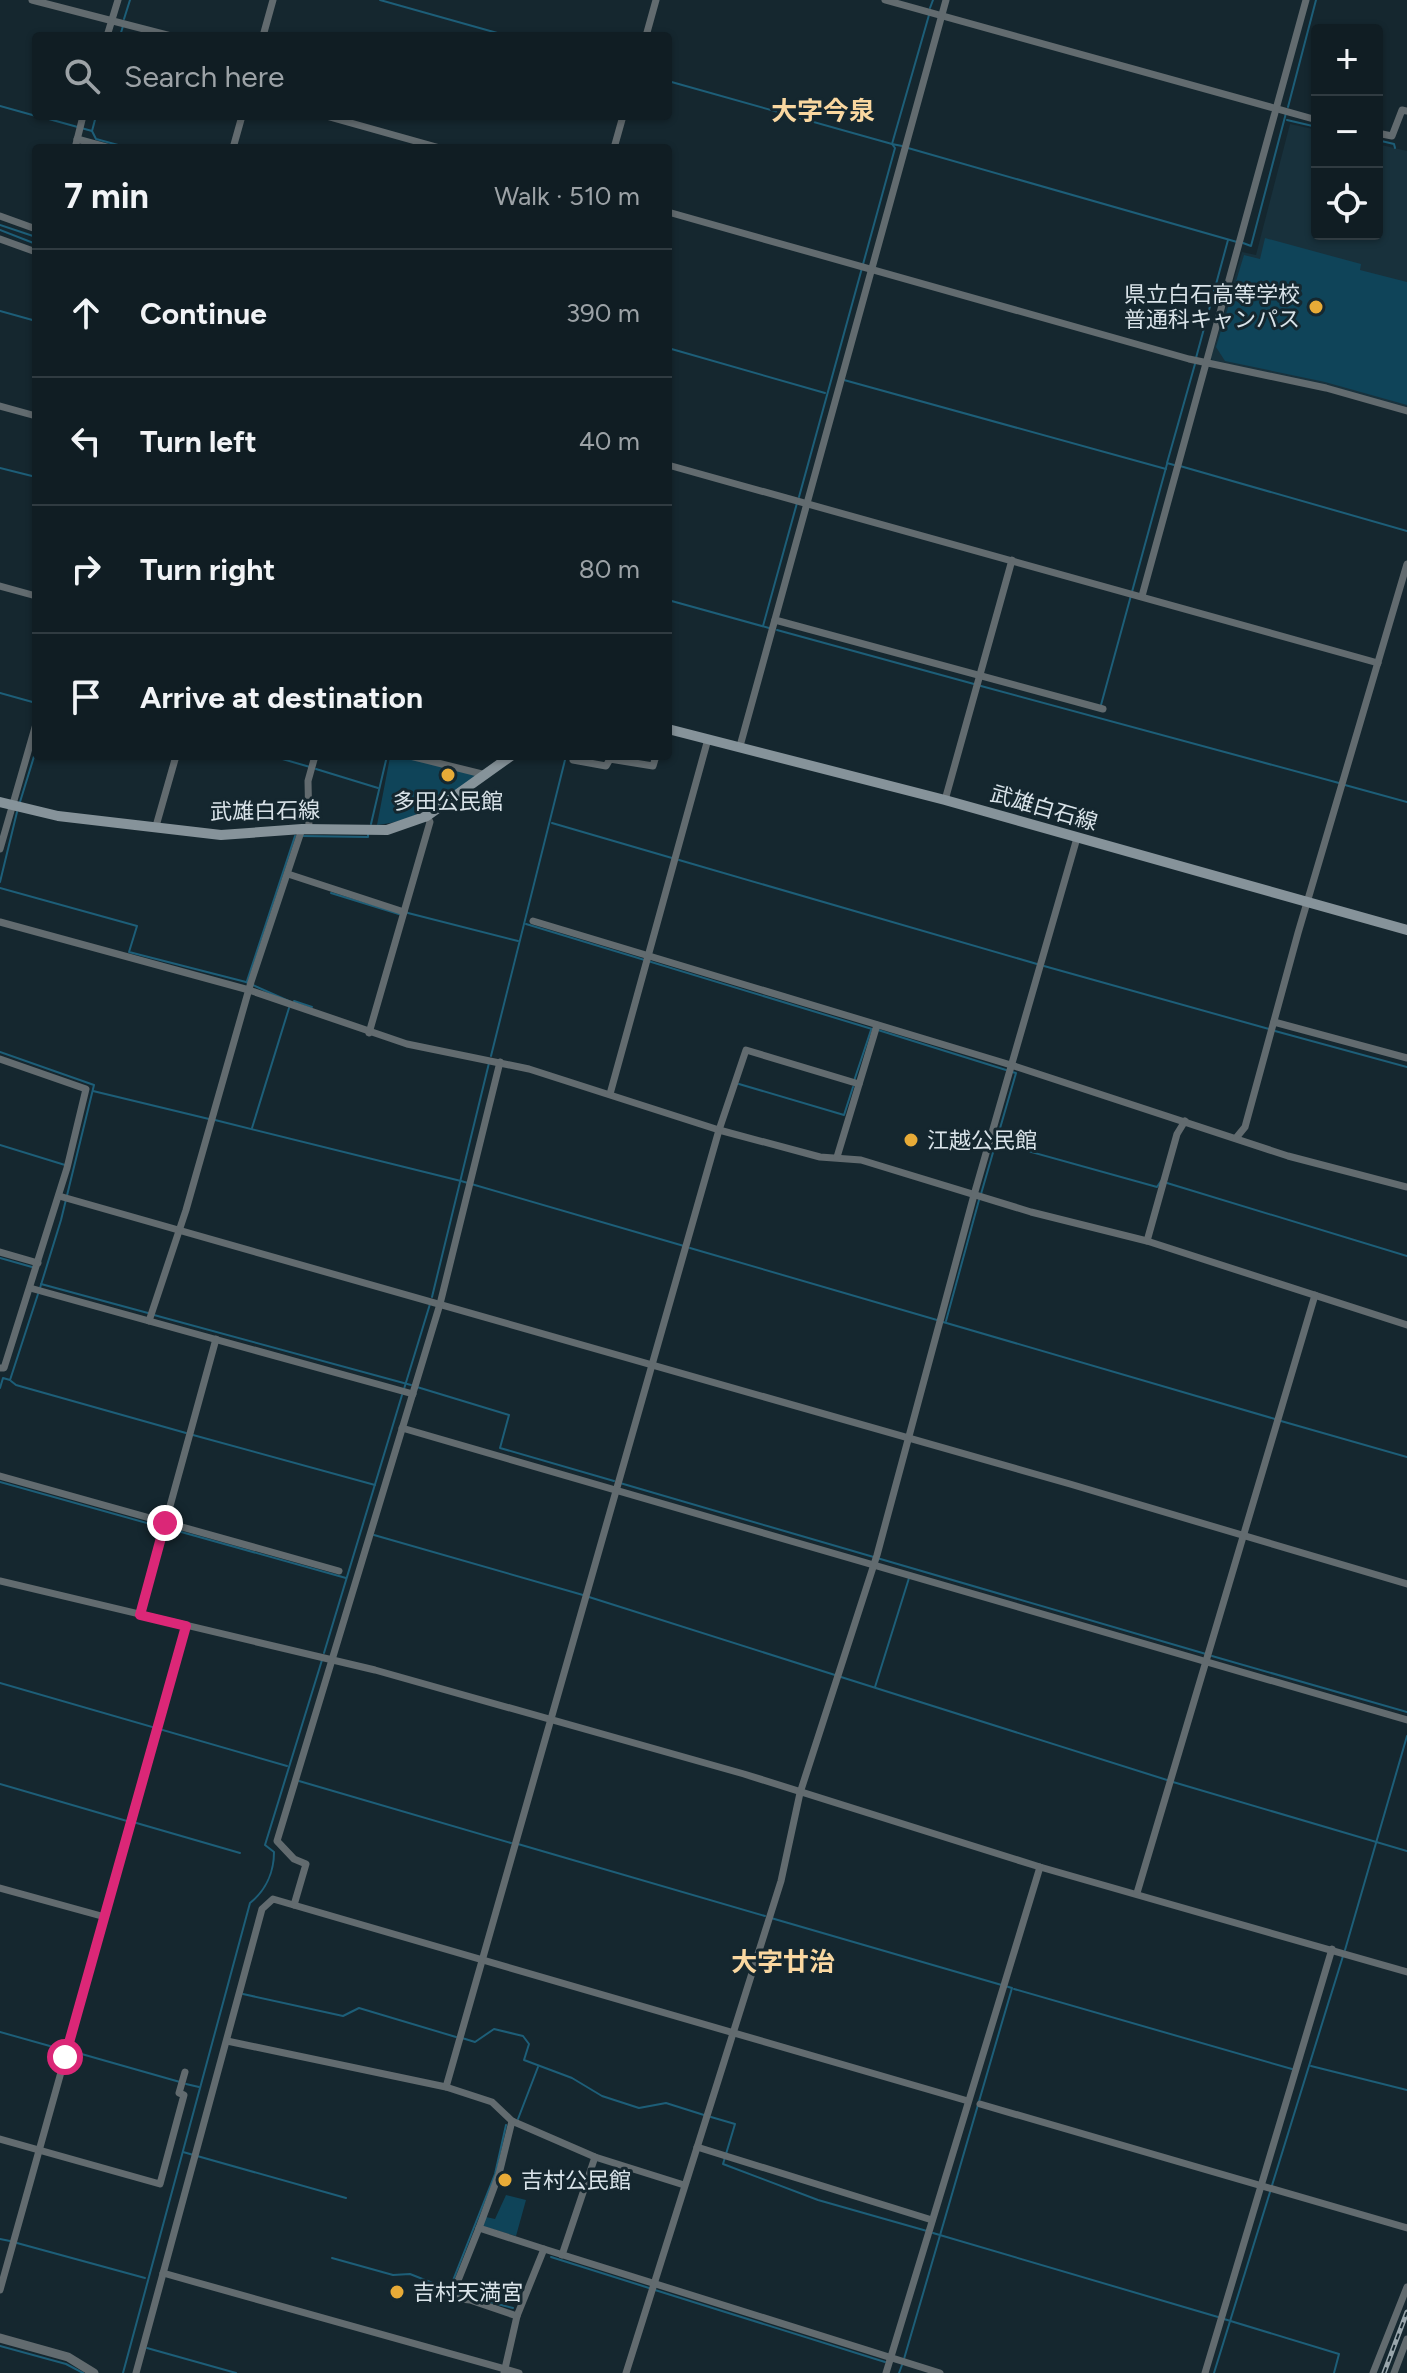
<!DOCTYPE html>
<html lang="en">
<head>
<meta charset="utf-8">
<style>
  :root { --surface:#101d23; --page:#19262b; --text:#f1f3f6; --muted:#9ca2a6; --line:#303b41 }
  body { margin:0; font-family:Figtree,"Noto Sans JP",sans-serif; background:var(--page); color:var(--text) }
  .controls { position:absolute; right:24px; top:24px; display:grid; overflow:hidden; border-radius:8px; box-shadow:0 2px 6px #0004 }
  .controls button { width:72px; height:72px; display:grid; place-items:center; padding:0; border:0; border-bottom:2px solid var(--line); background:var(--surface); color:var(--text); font:40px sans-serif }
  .stop { position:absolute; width:24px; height:24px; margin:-18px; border:6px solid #db2777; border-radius:50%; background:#fff }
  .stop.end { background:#db2777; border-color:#fff; box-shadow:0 2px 8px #0008 }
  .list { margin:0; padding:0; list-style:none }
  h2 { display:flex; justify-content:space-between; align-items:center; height:104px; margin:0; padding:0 32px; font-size:34px }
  h2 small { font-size:26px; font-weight:400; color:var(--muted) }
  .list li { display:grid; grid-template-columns:52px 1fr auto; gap:24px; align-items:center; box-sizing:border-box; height:128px; padding:0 32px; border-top:2px solid var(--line) }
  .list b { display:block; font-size:30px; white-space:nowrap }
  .list em { font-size:26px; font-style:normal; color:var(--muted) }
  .icon { flex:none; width:44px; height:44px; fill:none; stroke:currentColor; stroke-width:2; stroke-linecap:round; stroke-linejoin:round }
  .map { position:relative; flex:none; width:1407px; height:2373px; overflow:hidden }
  .search { position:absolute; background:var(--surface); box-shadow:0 2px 6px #0004; left:32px; top:32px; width:640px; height:88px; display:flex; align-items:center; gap:20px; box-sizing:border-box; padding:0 28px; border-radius:8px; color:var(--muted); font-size:30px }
  .panel { position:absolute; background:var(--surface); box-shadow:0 2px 6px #0004; left:32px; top:144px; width:640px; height:616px; border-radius:8px }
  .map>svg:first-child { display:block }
</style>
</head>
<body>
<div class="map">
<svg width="1407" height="2373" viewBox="0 0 1407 2373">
  <rect width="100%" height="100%" fill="#15272f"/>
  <!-- built -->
  <polygon fill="#18313c" points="1290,124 1317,130 1317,234 1377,234 1377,144 1407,151 1407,408 1213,361 1211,358 1242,252 1256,255"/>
  <!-- green -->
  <g fill="#0f4459">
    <polygon points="1265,238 1361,264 1360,270 1407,282 1407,405 1325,382 1225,361 1216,347 1244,255 1260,259"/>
    <path d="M397 756 475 770 476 776C444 799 418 821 377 825L390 757Z"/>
    <polygon points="506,2195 526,2200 516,2236 482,2226 486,2217 495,2219"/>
  </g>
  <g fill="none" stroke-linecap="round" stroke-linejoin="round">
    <!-- stream -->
    <g stroke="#1d5e78" stroke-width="2">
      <polyline points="380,0 508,36"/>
      <polyline points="930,8 933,0"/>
      <polyline points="124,19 130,0"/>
      <polyline points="120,36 123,26"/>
      <polyline points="668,81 892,144 929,15"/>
      <polyline points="0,106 36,116"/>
      <polyline points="1288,107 1316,0"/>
      <polyline points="38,116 92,131 96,116"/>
      <polyline points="1287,120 1317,127"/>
      <polyline points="92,131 96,139 129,148"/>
      <polyline points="1377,140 1394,144 1395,148"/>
      <polyline points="908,148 1237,242"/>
      <polyline points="0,225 36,237"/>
      <polyline points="0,230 36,244"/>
      <polyline points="1243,243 1251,246 1286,113"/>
      <polyline points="0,311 36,321"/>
      <polyline points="668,348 825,393"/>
      <polyline points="1196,358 1228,240"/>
      <polyline points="844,380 1166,469"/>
      <polyline points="1174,465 1167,463 1195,364"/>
      <polyline points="1180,466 1407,531"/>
      <polyline points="0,468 36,477"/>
      <polyline points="799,497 895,148 892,144 902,146"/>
      <polyline points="668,600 769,628"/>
      <polyline points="763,626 797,503"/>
      <polyline points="777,630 974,684"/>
      <polyline points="981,686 1339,783"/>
      <polyline points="0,693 36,703"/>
      <polyline points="1101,705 1167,464"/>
      <polyline points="272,756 310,767"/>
      <polyline points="316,769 378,788"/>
      <polyline points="1345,785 1407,802"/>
      <polyline points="20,802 36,750"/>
      <polyline points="552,823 672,858"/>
      <polyline points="371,824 387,756"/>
      <polyline points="302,836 368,837 368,834"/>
      <polyline points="679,860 1037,964"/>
      <polyline points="0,882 17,812"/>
      <polyline points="0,888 137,926 129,952 246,982 291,1002"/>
      <polyline points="331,893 402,915"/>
      <polyline points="408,913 518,941"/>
      <polyline points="526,924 872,1029"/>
      <polyline points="1044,966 1269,1029"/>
      <polyline points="247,981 295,836"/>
      <polyline points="294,1001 312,1007"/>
      <polyline points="878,1030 1006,1070"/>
      <polyline points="1275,1031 1407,1067"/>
      <polyline points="0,1052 94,1085 61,1220 40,1288"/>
      <polyline points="491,1056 566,756"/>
      <polyline points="854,1081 871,1030"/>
      <polyline points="739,1084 844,1115 853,1087"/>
      <polyline points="93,1091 209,1119"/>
      <polyline points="215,1120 461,1181 684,1246"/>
      <polyline points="252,1128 289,1008"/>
      <polyline points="995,1142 1157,1187 1161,1181"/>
      <polyline points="0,1145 65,1165"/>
      <polyline points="1167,1183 1407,1256"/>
      <polyline points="981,1194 1016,1073 1012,1072"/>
      <polyline points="690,1248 937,1320"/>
      <polyline points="0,1258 32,1267"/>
      <polyline points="41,1284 148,1313"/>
      <polyline points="432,1297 489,1063"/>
      <polyline points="154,1315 411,1385"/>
      <polyline points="946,1321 979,1200"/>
      <polyline points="943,1322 1275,1419"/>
      <polyline points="11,1381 16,1385 186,1433"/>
      <polyline points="417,1387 509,1415 500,1448 614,1481"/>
      <polyline points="0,1388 3,1378 10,1380 38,1294"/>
      <polyline points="404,1389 430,1304"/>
      <polyline points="1281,1421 1407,1457"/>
      <polyline points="193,1435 375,1485"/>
      <polyline points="0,1482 161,1527"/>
      <polyline points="620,1483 1206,1654"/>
      <polyline points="167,1528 346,1578"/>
      <polyline points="374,1535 583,1595"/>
      <polyline points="589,1597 835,1675"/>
      <polyline points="324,1653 402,1395"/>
      <polyline points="1212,1656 1407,1712"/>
      <polyline points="841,1677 1167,1780"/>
      <polyline points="0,1683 287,1766"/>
      <polyline points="875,1687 909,1578"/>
      <polyline points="299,1781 511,1843"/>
      <polyline points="1173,1782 1407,1851"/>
      <polyline points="0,1784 127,1821"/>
      <polyline points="133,1822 240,1853"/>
      <polyline points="518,1844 765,1916"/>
      <polyline points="771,1918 1012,1988 904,2359"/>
      <polyline points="1345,1950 1407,1736"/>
      <polyline points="1014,1989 1292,2069"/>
      <polyline points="243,1994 343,2016 359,2008 456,2037"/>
      <polyline points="0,2032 64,2050"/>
      <polyline points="462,2038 475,2042 494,2029 523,2036 529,2044 524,2060 572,2078 602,2096 639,2108 666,2103 704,2115"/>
      <polyline points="71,2051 180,2082"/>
      <polyline points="1311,2066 1407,2090"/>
      <polyline points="186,2084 199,2087"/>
      <polyline points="711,2117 735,2124 723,2164 818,2200 927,2231"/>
      <polyline points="518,2119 538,2067"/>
      <polyline points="183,2152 346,2198"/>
      <polyline points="933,2233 1218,2317"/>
      <polyline points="0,2239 10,2241"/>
      <polyline points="17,2243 145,2278"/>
      <polyline points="551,2257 649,2288"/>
      <polyline points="332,2258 393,2275 410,2274 463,2295 513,2308"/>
      <polyline points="450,2288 495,2174 506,2125"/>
      <polyline points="655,2290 885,2362"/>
      <polyline points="1224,2319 1339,2354 1334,2373"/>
      <polyline points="0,2346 66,2364 83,2373"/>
      <polyline points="147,2348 236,2373"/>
      <path d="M123 2373 250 1903C265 1891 274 1873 274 1852L265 1845 322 1660"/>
      <polyline points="899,2373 902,2365"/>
      <polyline points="1214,2373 1343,1956"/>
    </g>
    <!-- minor -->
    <g stroke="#626b6f" stroke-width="7">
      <polyline points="32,0 171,36"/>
      <polyline points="885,0 1317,120"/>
      <polyline points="107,36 118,0"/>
      <polyline points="263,36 273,0"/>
      <polyline points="646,36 656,0"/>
      <polyline points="326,116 440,148"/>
      <polyline points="1377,133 1392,136 1402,110 1407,111"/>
      <polyline points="77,139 110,148"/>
      <polyline points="75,148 83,116"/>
      <polyline points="233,148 242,116"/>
      <polyline points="614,148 623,116"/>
      <polyline points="668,212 1189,359 1326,388 1407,411"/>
      <polyline points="0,216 36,229"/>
      <polyline points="0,239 36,252"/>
      <polyline points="0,406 36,416"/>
      <polyline points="668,465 1378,663"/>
      <polyline points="0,586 36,596"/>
      <polyline points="1142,596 1306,0"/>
      <polyline points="775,620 1103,709"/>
      <polyline points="740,746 946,0"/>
      <polyline points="410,756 486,775"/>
      <polyline points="573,760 606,766 610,759 653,766 656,756"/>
      <polyline points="945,800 1012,560"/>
      <polyline points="156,826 176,756"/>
      <polyline points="309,829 308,781 315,756"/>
      <polyline points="0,849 36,724"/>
      <polyline points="288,874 404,912"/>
      <polyline points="533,921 1011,1065 1288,1156 1407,1187"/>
      <polyline points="0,922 249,990 407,1044 529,1069 719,1130 820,1157 861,1160 1031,1212 1147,1241 1407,1325"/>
      <polyline points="1274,1022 1407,1058"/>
      <polyline points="369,1033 430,822 427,816"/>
      <polyline points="0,1059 86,1089 67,1168 4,1368 0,1368"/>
      <polyline points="610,1094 708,739"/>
      <polyline points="1236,1138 1245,1127 1298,933 1407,564"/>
      <polyline points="837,1157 877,1025"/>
      <polyline points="59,1196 1070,1484 1407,1584"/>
      <polyline points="1147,1241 1177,1134 1185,1121"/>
      <polyline points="0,1252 38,1263"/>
      <polyline points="30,1288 413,1394"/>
      <polyline points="149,1321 186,1210 251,982 302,829"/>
      <polyline points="402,1428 1407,1720"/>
      <polyline points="0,1476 339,1571"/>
      <polyline points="0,1581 375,1670 744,1774 1040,1867 1407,1972"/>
      <polyline points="140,1615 216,1339"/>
      <polyline points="0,1888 105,1917"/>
      <polyline points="1137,1893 1315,1295"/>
      <polyline points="294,1905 306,1864 294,1859 277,1841 440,1304 500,1062"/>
      <polyline points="227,2041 446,2087 492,2102 512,2121 595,2157 684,2185"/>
      <polyline points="446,2087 719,1130 746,1050 859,1084"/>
      <polyline points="980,2104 1407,2228"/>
      <polyline points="512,2121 499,2174 479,2228 544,2249"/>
      <polyline points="0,2139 160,2184 184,2095 179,2093 185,2072"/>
      <polyline points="697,2147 932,2220"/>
      <polyline points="479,2228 451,2298 470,2300 517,2316"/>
      <polyline points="562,2255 595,2157"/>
      <polyline points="163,2273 519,2373"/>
      <polyline points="0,2290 186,1626"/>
      <polyline points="136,2373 262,1909 273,1899 968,2101"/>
      <polyline points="504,2373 517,2316 544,2249 940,2373"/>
      <polyline points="626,2373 781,1881 800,1793 877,1555 974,1195 1077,838"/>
      <polyline points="886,2373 1040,1867"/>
      <polyline points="1205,2373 1332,1949"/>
      <polyline points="1373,2373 1407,2287"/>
      <polyline points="1394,2373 1407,2339"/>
    </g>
    <!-- tertiary -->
    <polyline stroke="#626b6f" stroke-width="9" points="0,2338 68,2357 94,2373"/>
    <!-- secondary -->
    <g stroke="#86939a" stroke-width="10">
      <polyline points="668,729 945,800 1407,930"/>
      <polyline points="0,802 58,816 221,835 302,829 387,830 427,816 511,756"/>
    </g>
    <defs>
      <polyline id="rail" points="1384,2373 1407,2312"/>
    </defs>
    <!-- rail casing -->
    <use href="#rail" stroke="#99a6ac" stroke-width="5"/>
    <!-- rail -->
    <use href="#rail" stroke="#15272f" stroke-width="2" stroke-dasharray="6" stroke-linecap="butt"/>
  </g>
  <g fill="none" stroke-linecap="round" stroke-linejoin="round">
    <!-- route -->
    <polyline stroke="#db2777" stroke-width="10" points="65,2057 186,1626 140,1615 165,1523"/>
  </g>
  <!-- markers -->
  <g fill="#e8ab37" stroke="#15272f" stroke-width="3">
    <circle cx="1316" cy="307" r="8"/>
    <circle cx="448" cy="775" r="8"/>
    <circle cx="911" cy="1140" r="8"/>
    <circle cx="505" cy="2180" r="8"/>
    <circle cx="397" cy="2292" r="8"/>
  </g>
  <g text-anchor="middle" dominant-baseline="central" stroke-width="6" stroke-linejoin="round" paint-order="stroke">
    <!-- poi labels -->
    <g font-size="22" fill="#d9e3e9" stroke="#15272f" text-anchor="start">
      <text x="1300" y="294" text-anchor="end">県立白石高等学校<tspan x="1300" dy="25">普通科キャンパス</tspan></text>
      <text x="448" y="801" text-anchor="middle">多田公民館</text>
      <text x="927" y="1140">江越公民館</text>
      <text x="521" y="2180">吉村公民館</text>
      <text x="413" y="2292">吉村天満宮</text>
    </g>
    <!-- street labels -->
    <g font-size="22" fill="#d9e3e9" stroke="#15272f">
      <text transform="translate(1044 808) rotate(16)">武雄白石線</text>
      <text transform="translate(265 811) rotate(-1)">武雄白石線</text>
    </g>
    <!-- quarter labels -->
    <g font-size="26" font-weight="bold" fill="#f9d7a0" stroke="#15272f">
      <text x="823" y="111">大字今泉</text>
      <text x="783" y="1962">大字廿治</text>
    </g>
  </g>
</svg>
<div class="controls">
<button>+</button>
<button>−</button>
<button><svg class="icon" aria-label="locate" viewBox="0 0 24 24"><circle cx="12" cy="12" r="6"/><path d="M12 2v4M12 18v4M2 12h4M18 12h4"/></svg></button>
</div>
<div class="stop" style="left:65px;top:2057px"></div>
<div class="stop end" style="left:165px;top:1523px"></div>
<div class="search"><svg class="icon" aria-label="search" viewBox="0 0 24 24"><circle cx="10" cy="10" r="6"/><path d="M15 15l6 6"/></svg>Search here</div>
<section class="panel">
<h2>7 min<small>Walk · 510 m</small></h2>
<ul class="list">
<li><svg class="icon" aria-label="ahead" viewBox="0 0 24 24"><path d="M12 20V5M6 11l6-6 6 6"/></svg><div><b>Continue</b></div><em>390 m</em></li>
<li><svg class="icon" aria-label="left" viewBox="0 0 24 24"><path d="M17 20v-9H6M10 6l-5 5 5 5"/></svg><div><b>Turn left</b></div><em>40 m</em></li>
<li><svg class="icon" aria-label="right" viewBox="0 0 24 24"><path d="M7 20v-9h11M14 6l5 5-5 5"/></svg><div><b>Turn right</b></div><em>80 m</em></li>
<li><svg class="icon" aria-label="arrive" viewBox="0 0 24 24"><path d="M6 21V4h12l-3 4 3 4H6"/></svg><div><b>Arrive at destination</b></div></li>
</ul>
</section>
</div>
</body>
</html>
